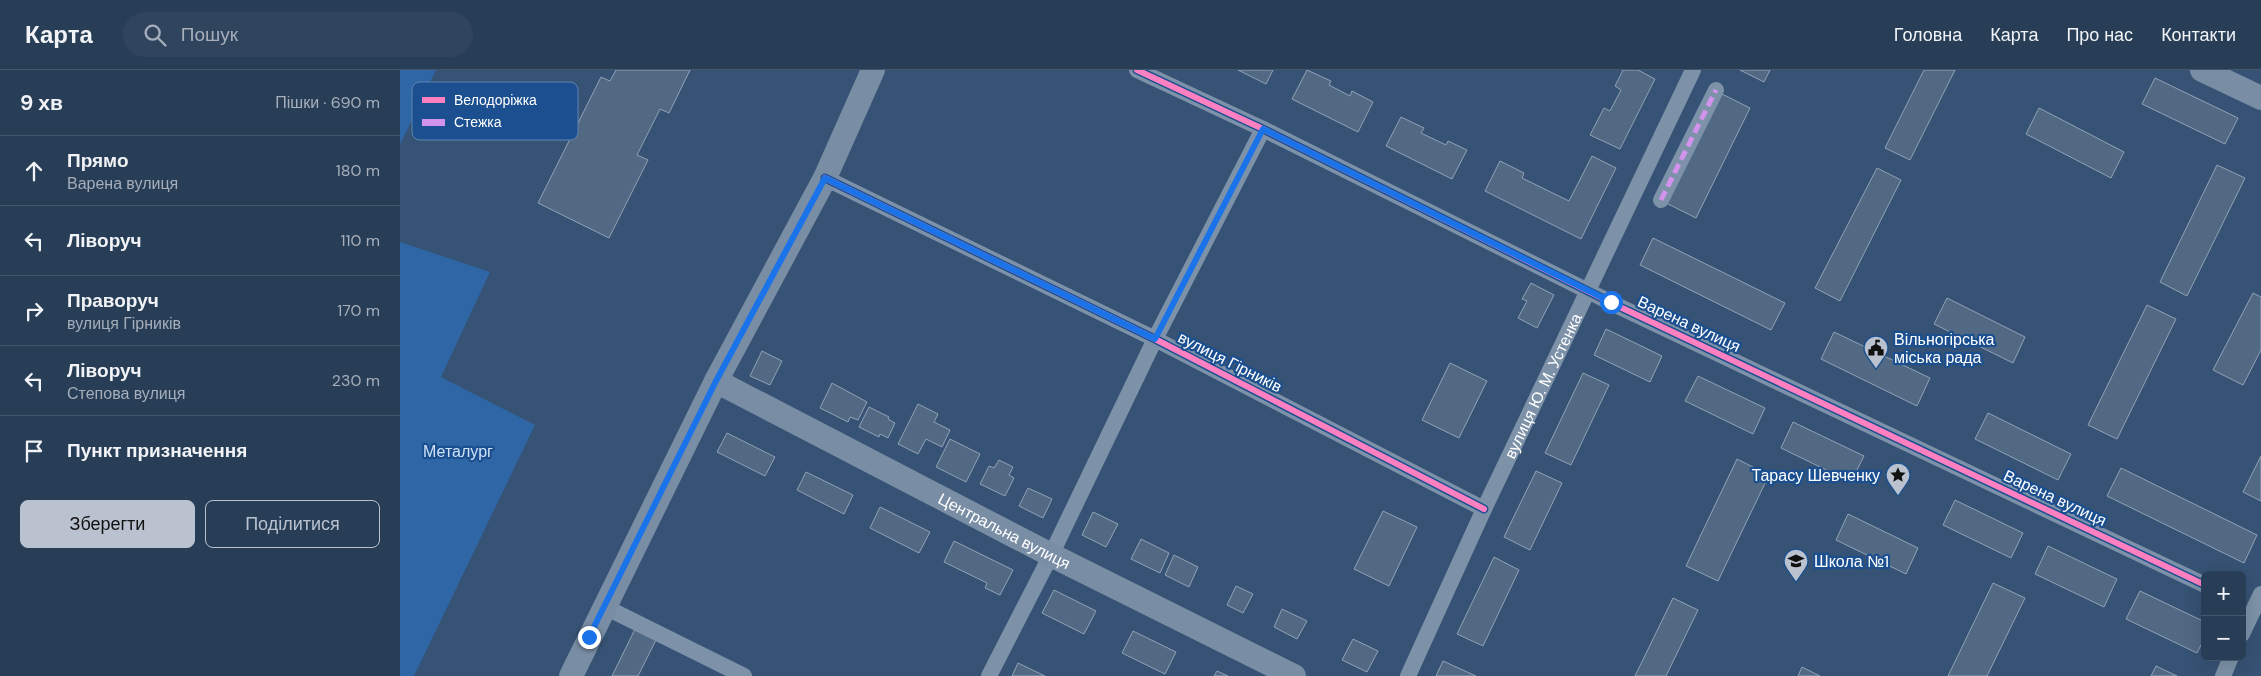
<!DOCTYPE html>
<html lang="uk">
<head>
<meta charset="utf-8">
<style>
  :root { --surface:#283e57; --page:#30455d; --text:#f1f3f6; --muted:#a5aeba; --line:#44576d; --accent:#b9c2ce }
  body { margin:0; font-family:"DM Sans",sans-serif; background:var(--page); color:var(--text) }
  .controls { position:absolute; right:15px; bottom:15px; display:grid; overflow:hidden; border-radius:8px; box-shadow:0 5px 20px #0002 }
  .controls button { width:45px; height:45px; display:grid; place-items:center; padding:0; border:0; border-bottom:1px solid var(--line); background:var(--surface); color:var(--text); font:25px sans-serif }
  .stop { position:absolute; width:15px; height:15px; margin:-11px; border:4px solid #1a73e8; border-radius:50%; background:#fff }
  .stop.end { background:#1a73e8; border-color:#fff; box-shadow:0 1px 5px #0008 }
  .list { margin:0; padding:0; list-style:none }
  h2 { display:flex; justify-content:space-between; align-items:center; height:65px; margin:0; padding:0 20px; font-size:21px }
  h2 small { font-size:16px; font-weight:400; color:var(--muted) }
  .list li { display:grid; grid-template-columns:32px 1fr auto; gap:15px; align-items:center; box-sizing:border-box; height:70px; padding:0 20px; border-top:1px solid var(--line) }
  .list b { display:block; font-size:19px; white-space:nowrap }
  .list p { margin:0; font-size:16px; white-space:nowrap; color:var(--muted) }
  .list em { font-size:16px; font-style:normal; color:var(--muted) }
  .actions { display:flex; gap:10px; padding:15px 20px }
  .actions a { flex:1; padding:11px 0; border:1px solid var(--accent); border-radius:8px; text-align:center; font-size:18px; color:var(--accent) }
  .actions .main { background:var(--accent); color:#111 }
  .icon { flex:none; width:28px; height:28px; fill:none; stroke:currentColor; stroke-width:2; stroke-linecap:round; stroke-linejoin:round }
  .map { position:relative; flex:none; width:1861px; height:606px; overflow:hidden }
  header { display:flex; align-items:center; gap:30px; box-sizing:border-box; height:70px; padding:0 25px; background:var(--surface); border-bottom:1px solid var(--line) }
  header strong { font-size:24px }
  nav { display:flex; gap:28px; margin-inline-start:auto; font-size:18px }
  .search { width:350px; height:45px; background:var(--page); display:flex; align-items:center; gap:12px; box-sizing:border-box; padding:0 18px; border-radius:28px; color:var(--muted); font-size:19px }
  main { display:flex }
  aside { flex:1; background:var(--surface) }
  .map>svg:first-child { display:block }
</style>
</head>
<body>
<header>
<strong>Карта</strong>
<div class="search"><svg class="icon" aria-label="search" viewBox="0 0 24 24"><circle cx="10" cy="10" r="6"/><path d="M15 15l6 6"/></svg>Пошук</div>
<nav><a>Головна</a><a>Карта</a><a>Про нас</a><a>Контакти</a></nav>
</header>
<main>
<aside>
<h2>9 хв<small>Пішки · 690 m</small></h2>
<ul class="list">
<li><svg class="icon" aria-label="ahead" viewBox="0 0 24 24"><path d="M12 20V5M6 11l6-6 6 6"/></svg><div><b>Прямо</b><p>Варена вулиця</p></div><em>180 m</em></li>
<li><svg class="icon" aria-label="left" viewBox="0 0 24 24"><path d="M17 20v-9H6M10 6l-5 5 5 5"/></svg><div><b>Ліворуч</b></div><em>110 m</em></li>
<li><svg class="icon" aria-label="right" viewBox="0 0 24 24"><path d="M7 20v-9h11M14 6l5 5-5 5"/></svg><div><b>Праворуч</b><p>вулиця Гірників</p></div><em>170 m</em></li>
<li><svg class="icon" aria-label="left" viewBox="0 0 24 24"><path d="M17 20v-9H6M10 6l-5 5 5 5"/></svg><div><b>Ліворуч</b><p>Степова вулиця</p></div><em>230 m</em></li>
<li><svg class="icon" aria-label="arrive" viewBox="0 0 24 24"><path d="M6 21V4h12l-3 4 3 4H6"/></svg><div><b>Пункт призначення</b></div></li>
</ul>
<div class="actions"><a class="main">Зберегти</a><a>Поділитися</a></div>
</aside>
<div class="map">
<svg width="1861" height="606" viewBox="0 0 1861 606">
  <rect width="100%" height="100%" fill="#365274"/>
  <!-- green -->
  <g fill="#2f66a5">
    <polygon points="0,0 36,0 0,75"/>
    <polygon points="0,172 90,202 41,307 135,355 14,606 0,606"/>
  </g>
  <!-- building -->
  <g fill="#526984" stroke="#92a2b6">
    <polygon points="216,0 290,0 269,43 260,39 237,85 248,90 209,168 138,133 201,7 210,11"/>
    <polygon points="838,0 873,0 866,14"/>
    <polygon points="907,0 931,11 929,15 950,26 952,21 973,32 958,62 892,29"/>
    <polygon points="1223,0 1238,0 1255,9 1220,79 1190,65 1204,38 1210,41 1221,20 1215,16"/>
    <polygon points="1340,0 1370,0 1364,12"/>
    <polygon points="1524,0 1555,0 1510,90 1485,78"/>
    <polygon points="1755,8 1838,48 1825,74 1742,34"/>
    <polygon points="1320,23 1350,38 1296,148 1266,133"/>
    <polygon points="1639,38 1724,82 1711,108 1626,64"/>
    <polygon points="1001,47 1024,58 1021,63 1046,75 1048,71 1067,80 1052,109 986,76"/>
    <polygon points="1192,86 1216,98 1181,169 1085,121 1100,91 1124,103 1122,108 1169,131"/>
    <polygon points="1817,95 1845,108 1787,226 1760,212"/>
    <polygon points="1477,98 1501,110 1440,231 1415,218"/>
    <polygon points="1253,168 1385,233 1371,260 1240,195"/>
    <polygon points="1131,213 1154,225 1137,258 1118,248 1127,231 1122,229"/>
    <polygon points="1853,223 1861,227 1861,280 1843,315 1813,300"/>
    <polygon points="1547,228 1625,267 1613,293 1534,254"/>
    <polygon points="1747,235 1776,249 1717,369 1688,355"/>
    <polygon points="1206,259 1262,286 1250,312 1194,285"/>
    <polygon points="1434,262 1530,308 1517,336 1421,289"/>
    <polygon points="362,281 382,291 370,315 350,306"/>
    <polygon points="1050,293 1087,311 1059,368 1022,350"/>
    <polygon points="1183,303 1209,315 1171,395 1145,383"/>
    <polygon points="1298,306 1365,338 1353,364 1285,331"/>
    <polygon points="432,313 467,332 458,350 450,347 448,352 420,338"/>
    <polygon points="518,334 538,344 534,352 550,360 542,377 526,369 518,384 498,374"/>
    <polygon points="469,337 489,347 488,349 495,353 488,368 480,364 479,367 459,357"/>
    <polygon points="1588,343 1671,384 1658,410 1575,369"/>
    <polygon points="1393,352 1464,386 1451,412 1381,378"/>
    <polygon points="327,363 375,387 365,406 317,382"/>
    <polygon points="550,369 580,384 566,412 536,397"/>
    <polygon points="1861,386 1861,431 1843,422"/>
    <polygon points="1337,389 1369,405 1318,511 1286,496"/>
    <polygon points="599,390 613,397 609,405 614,408 605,426 580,414 589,396 594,398"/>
    <polygon points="1721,398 1857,465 1844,493 1707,426"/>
    <polygon points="1136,401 1162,413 1130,480 1104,467"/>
    <polygon points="406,402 453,425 444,444 397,420"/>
    <polygon points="628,418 652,429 643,448 619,436"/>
    <polygon points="1555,430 1623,463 1611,488 1543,455"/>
    <polygon points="480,437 530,462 519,483 470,458"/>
    <polygon points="983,441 1017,457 989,516 954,499"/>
    <polygon points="693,442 718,454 706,477 682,465"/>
    <polygon points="1448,444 1518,478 1506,504 1436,470"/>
    <polygon points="741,469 769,483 760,503 731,489"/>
    <polygon points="554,471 613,500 600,525 585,518 587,513 544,492"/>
    <polygon points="1648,476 1717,509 1704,537 1635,504"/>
    <polygon points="774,485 798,497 789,517 765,505"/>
    <polygon points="1094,487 1119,500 1083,576 1057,564"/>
    <polygon points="1593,513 1625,528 1587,606 1548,606"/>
    <polygon points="836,516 853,524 843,543 827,535"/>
    <polygon points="654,520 696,541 684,564 642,543"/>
    <polygon points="1740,521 1805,552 1805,567 1797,583 1726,549"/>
    <polygon points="1273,528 1298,540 1266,606 1235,606"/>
    <polygon points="882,539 907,551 897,569 874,557"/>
    <polygon points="236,557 257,568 238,606 212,606"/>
    <polygon points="733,561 776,582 765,604 722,583"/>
    <polygon points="953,569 978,581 967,602 942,590"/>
    <polygon points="1043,591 1076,606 1036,606"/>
    <polygon points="618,593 645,606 612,606"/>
    <polygon points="1756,596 1777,606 1751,606"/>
    <polygon points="1402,597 1420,606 1398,606"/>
    <polygon points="817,601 828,606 814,606"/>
  </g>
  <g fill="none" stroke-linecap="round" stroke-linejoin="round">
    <!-- street -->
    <g stroke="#7d92a8" stroke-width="16">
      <polyline points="737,0 863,59 1220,237 1805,515"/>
      <polyline points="425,108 755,269 1084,439"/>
      <polyline points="1261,130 1316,20"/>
      <polyline points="205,537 344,606"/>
      <polyline points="1842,564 1861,524"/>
      <polyline points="589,606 651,485 755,269 863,59"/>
      <path id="s1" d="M1008 606 1084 439 1293 0"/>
      <polyline points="1823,606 1831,587"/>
    </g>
    <!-- secondary -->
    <g stroke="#798da4" stroke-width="24">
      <polyline points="1802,0 1861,28"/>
      <path id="s2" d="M316 311 651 485 894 606"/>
      <polyline points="171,606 316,311 425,108 473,0"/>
    </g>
    <!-- quiet -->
    <polyline stroke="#d193ec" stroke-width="5" stroke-dasharray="10 5" stroke-linecap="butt" points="1261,130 1316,20"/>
    <defs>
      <g id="cycleway">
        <polyline points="737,0 863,59 1220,237 1805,515"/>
        <polyline points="425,108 755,269 1084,439"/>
      </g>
    </defs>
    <!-- cycleway casing -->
    <use href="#cycleway" stroke="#1b4f8f" stroke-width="9"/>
    <!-- cycleway -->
    <use href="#cycleway" stroke="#ff80c0" stroke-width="6"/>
  </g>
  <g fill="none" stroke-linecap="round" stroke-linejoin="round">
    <!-- route -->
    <polyline stroke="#1a73e8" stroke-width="6" points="189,567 316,311 425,108 755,269 863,59 1211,232"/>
  </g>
  <!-- icons -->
  <defs>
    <symbol id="civic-pin" viewBox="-11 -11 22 30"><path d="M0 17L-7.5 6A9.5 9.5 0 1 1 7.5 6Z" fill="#b9c2ce" stroke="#1b4f8f"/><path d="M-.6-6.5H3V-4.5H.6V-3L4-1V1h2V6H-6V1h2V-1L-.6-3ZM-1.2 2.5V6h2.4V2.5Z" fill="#111"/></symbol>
    <symbol id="sight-pin" viewBox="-11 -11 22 30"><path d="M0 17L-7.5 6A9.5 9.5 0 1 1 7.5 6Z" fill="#b9c2ce" stroke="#1b4f8f"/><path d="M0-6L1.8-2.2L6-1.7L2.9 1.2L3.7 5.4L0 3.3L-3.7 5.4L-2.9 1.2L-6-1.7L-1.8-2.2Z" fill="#111"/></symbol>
    <symbol id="school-pin" viewBox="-11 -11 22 30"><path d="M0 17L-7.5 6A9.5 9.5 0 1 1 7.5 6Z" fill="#b9c2ce" stroke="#1b4f8f"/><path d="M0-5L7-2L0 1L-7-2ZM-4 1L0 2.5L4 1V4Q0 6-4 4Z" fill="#111"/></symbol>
  </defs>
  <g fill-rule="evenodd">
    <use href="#civic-pin" x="1462" y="264" width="28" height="38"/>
    <use href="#sight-pin" x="1484" y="391" width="28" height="38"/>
    <use href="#school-pin" x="1382" y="477" width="28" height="38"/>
  </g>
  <g text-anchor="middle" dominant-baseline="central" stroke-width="4.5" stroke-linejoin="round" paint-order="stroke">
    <!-- street labels -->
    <g font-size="16" fill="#fff" stroke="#1b4f8f">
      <text transform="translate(1289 254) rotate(25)">Варена вулиця</text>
      <text transform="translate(830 292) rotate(27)">вулиця Гірників</text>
      <text stroke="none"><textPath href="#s1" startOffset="320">вулиця Ю. М. Устенка</textPath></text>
      <text transform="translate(1655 428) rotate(25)">Варена вулиця</text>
      <text stroke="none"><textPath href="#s2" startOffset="325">Центральна вулиця</textPath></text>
    </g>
    <!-- poi labels -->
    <g font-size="16" fill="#fff" stroke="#1b4f8f" text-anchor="start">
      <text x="1494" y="269">Вільногірська<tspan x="1494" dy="18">міська рада</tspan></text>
      <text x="1480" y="405" text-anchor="end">Тарасу Шевченку</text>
      <text x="1414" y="491">Школа №1</text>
    </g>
    <!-- park labels -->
    <g font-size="16" fill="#cfe3fa" stroke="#1b4f8f">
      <text x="58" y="381">Металург</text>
    </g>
  </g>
  <!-- legend -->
  <rect x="12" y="12" width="166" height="58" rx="8" fill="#1b4f8f" stroke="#5f84b1" stroke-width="1"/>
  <rect x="22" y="27" width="23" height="6" fill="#ff80c0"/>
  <rect x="22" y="49" width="23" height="7" fill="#d193ec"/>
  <g font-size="14" fill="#fff">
    <text x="54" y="35">Велодоріжка</text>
    <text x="54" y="57">Стежка</text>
  </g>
</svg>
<div class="controls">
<button>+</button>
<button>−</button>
</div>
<div class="stop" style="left:1211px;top:232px"></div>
<div class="stop end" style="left:189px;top:567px"></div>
</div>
</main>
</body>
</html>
